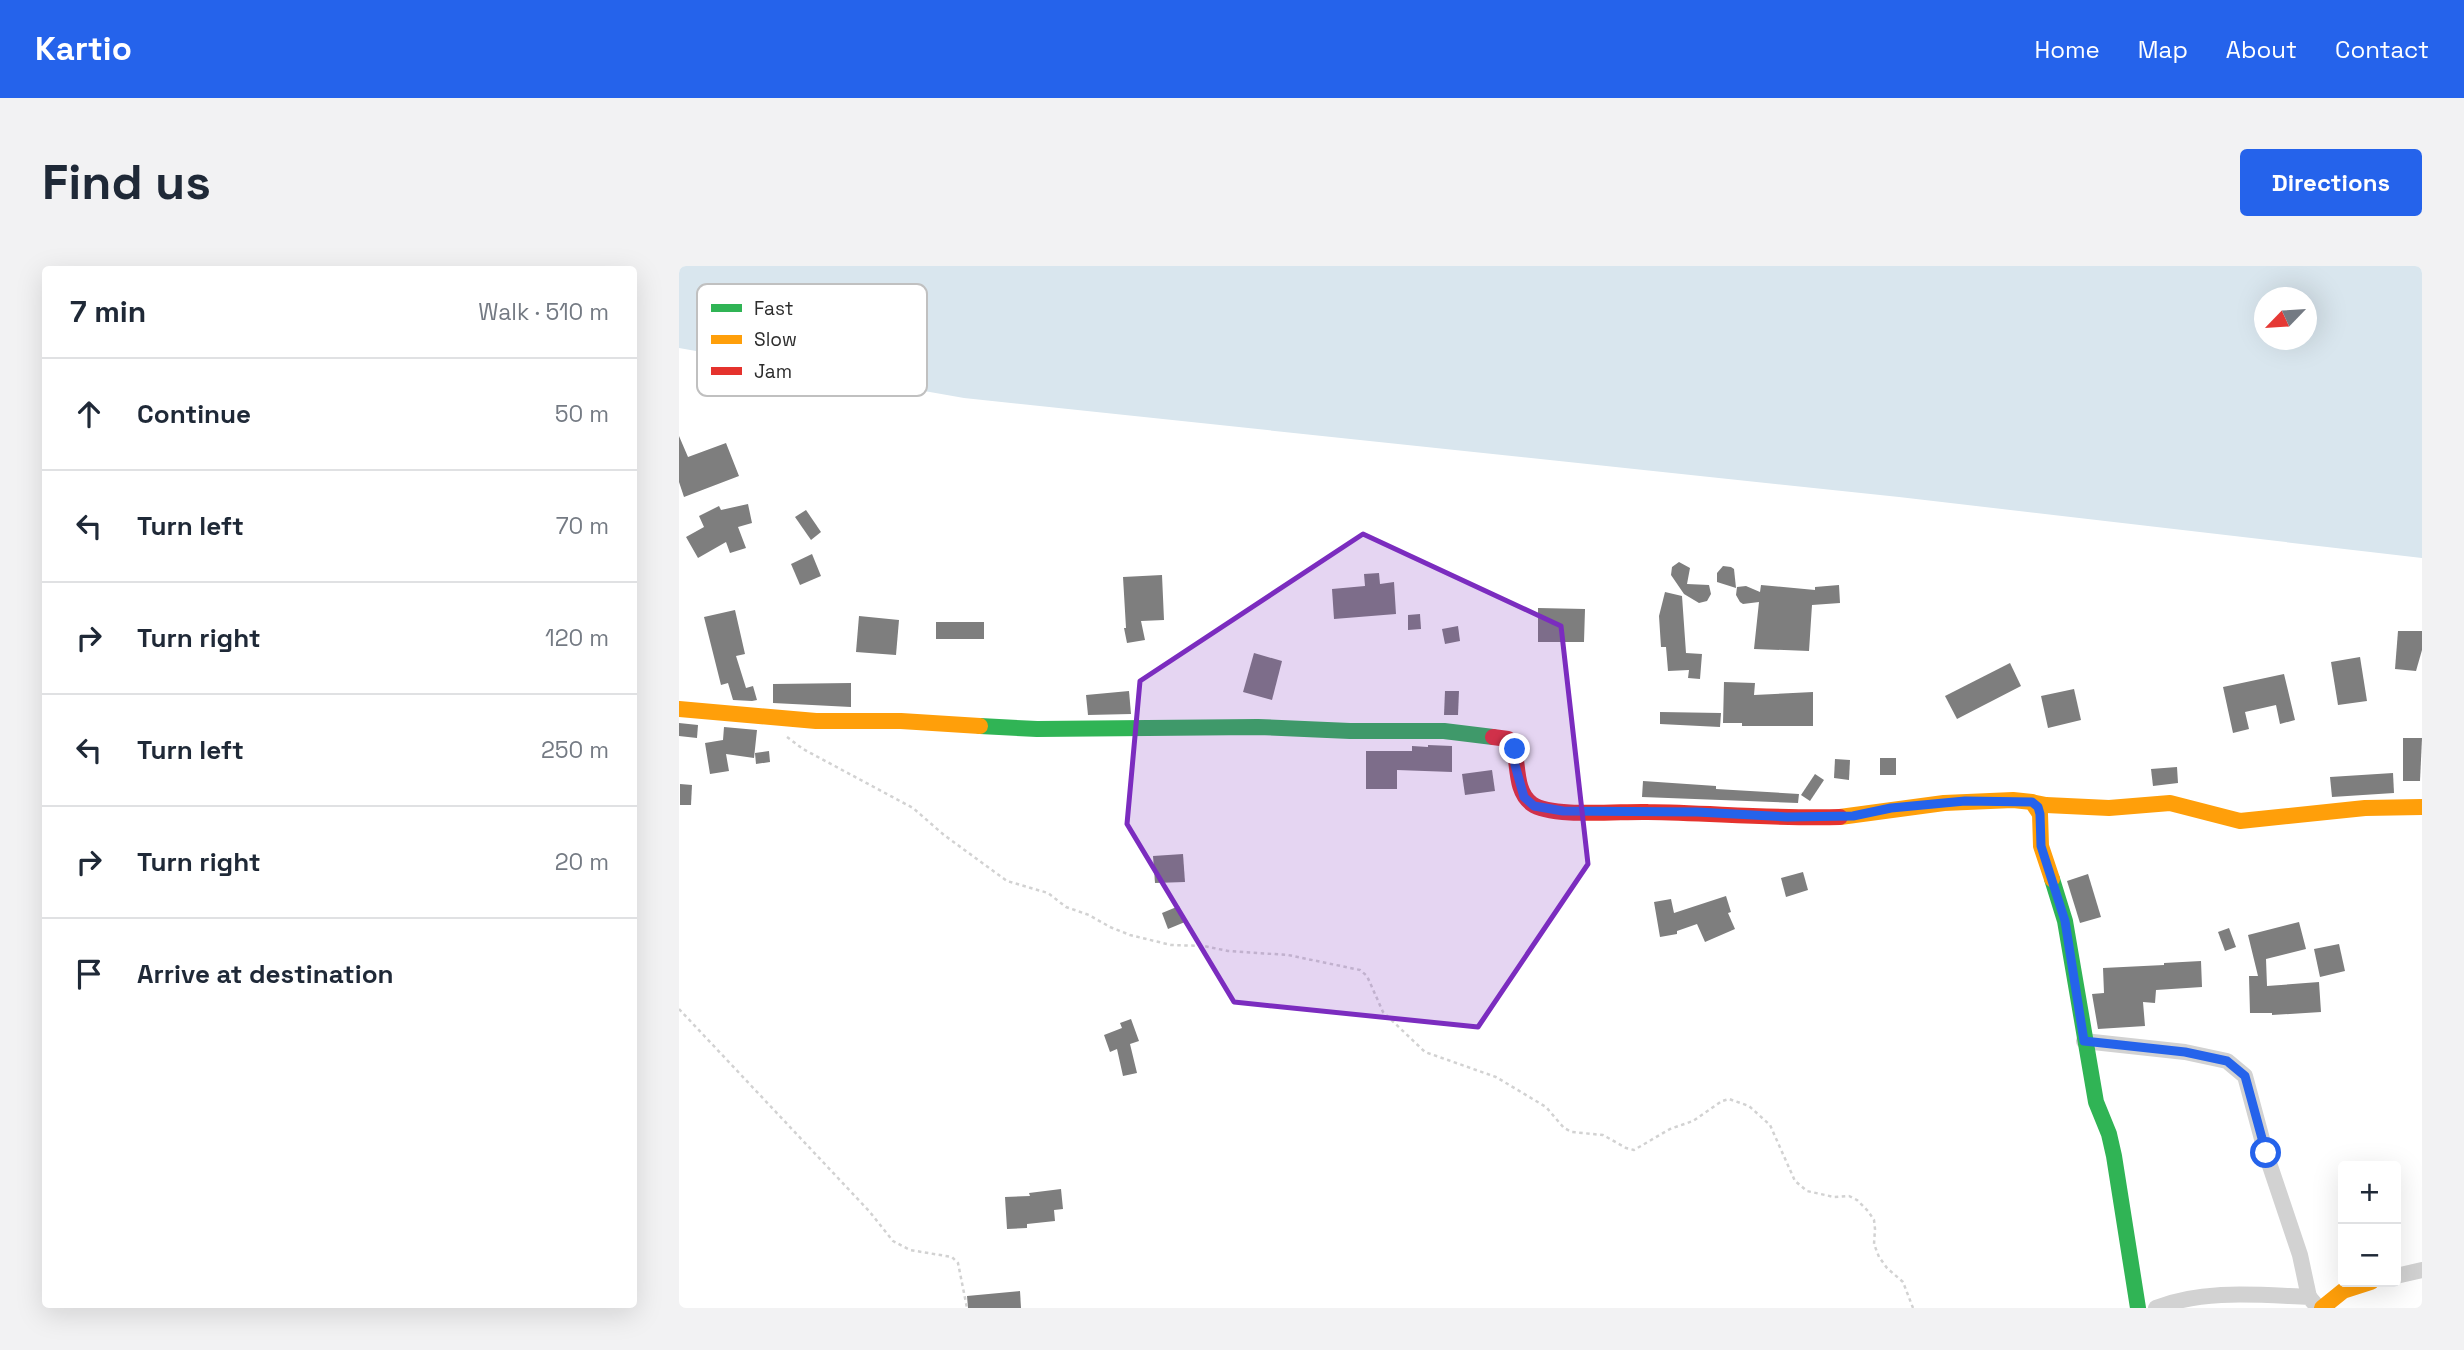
<!DOCTYPE html>
<html lang="en">
<head>
<meta charset="utf-8">
<style>
  :root { --surface:#fff; --page:#f2f2f3; --text:#1f2937; --muted:#747a83; --line:#e0e1e3; --accent:#2563eb }
  body { margin:0; font-family:"Space Grotesk",sans-serif; background:var(--page); color:var(--text) }
  .controls { position:absolute; right:21px; bottom:21px; display:grid; overflow:hidden; border-radius:7px; box-shadow:0 7px 28px #0002 }
  .controls button { width:63px; height:63px; display:grid; place-items:center; padding:0; border:0; border-bottom:2px solid var(--line); background:var(--surface); color:var(--text); font:35px sans-serif }
  .compass { position:absolute; left:1575px; top:21px; width:63px; height:63px; border-radius:50%; background:var(--surface); box-shadow:0 7px 28px #0002; rotate:245deg }
  .stop { position:absolute; width:21px; height:21px; margin:-16px; border:5px solid #2563eb; border-radius:50%; background:#fff }
  .stop.end { background:#2563eb; border-color:#fff; box-shadow:0 2px 7px #0008 }
  .list { margin:0; padding:0; list-style:none }
  h2 { display:flex; justify-content:space-between; align-items:center; height:91px; margin:0; padding:0 28px; font-size:30px }
  h2 small { font-size:23px; font-weight:400; color:var(--muted) }
  .list li { display:grid; grid-template-columns:46px 1fr auto; gap:21px; align-items:center; box-sizing:border-box; height:112px; padding:0 28px; border-top:2px solid var(--line) }
  .list b { display:block; font-size:26px; white-space:nowrap }
  .list em { font-size:23px; font-style:normal; color:var(--muted) }
  .icon { flex:none; width:38px; height:38px; fill:none; stroke:currentColor; stroke-width:2; stroke-linecap:round; stroke-linejoin:round }
  .map { position:relative; flex:none; width:1743px; height:1042px; overflow:hidden; border-radius:7px }
  header { display:flex; align-items:center; gap:42px; box-sizing:border-box; height:98px; padding:0 35px; background:var(--accent); color:#fff }
  header strong { font-size:33px }
  nav { display:flex; gap:38px; margin-inline-start:auto; font-size:24px }
  .intro { display:flex; align-items:center; justify-content:space-between; box-sizing:border-box; height:168px; padding:0 42px }
  h1 { margin:0; font-size:49px }
  .button { padding:18px 32px; border-radius:7px; background:var(--accent); color:#fff; font-size:24px; font-weight:700 }
  main { display:flex; gap:42px; padding:0 42px }
  aside { flex:1; background:var(--surface); border-radius:7px; box-shadow:0 7px 28px #0002 }
  .map>svg:first-child { display:block }
</style>
</head>
<body>
<header>
<strong>Kartio</strong>
<nav><a>Home</a><a>Map</a><a>About</a><a>Contact</a></nav>
</header>
<div class="intro"><h1>Find us</h1><a class="button">Directions</a></div>
<main>
<aside>
<h2>7 min<small>Walk · 510 m</small></h2>
<ul class="list">
<li><svg class="icon" aria-label="ahead" viewBox="0 0 24 24"><path d="M12 20V5M6 11l6-6 6 6"/></svg><div><b>Continue</b></div><em>50 m</em></li>
<li><svg class="icon" aria-label="left" viewBox="0 0 24 24"><path d="M17 20v-9H6M10 6l-5 5 5 5"/></svg><div><b>Turn left</b></div><em>70 m</em></li>
<li><svg class="icon" aria-label="right" viewBox="0 0 24 24"><path d="M7 20v-9h11M14 6l5 5-5 5"/></svg><div><b>Turn right</b></div><em>120 m</em></li>
<li><svg class="icon" aria-label="left" viewBox="0 0 24 24"><path d="M17 20v-9H6M10 6l-5 5 5 5"/></svg><div><b>Turn left</b></div><em>250 m</em></li>
<li><svg class="icon" aria-label="right" viewBox="0 0 24 24"><path d="M7 20v-9h11M14 6l5 5-5 5"/></svg><div><b>Turn right</b></div><em>20 m</em></li>
<li><svg class="icon" aria-label="arrive" viewBox="0 0 24 24"><path d="M6 21V4h12l-3 4 3 4H6"/></svg><div><b>Arrive at destination</b></div></li>
</ul>
</aside>
<div class="map">
<svg width="1743" height="1042" viewBox="0 0 1743 1042">
  <rect width="100%" height="100%" fill="#fff"/>
  <!-- water -->
  <path fill="#d9e6ee" fill-rule="evenodd" d="M0 0H1743V292L1220 231 285 132 0 82ZM1586 32H1628V74H1586Z"/>
  <!-- building -->
  <g fill="#7e7e7e">
    <polygon points="0,170 9,191 47,177 60,210 5,231 0,216"/>
    <polygon points="69,238 73,257 59,261 67,282 51,287 47,276 19,292 7,271 25,261 20,250 40,240 42,244"/>
    <polygon points="127,244 142,266 132,274 116,251"/>
    <polygon points="133,288 142,310 121,319 112,298"/>
    <polygon points="1000,296 1011,302 1008,318 1030,319 1032,328 1028,335 1020,337 1005,328 992,309 993,301"/>
    <polygon points="1044,300 1052,301 1055,303 1057,322 1038,316 1038,307"/>
    <polygon points="700,307 701,318 715,316 717,348 655,353 653,323 686,320 685,308"/>
    <polygon points="483,309 485,354 462,355 466,374 448,377 445,362 447,362 444,311"/>
    <polygon points="1082,319 1136,324 1136,321 1160,319 1161,337 1133,339 1130,385 1075,383 1080,336 1064,338 1061,336 1057,329 1058,321 1067,320 1081,326"/>
    <polygon points="986,326 1003,330 1007,387 1023,388 1021,413 1009,412 1010,404 989,405 987,381 982,381 980,350"/>
    <polygon points="859,342 906,343 905,376 859,376"/>
    <polygon points="56,344 66,388 57,390 67,422 74,420 78,434 73,435 54,434 49,417 42,419 25,351"/>
    <polygon points="741,348 742,363 729,364 729,349"/>
    <polygon points="180,350 220,354 217,389 177,386"/>
    <rect x="257" y="356" width="48" height="17"/>
    <polygon points="779,360 781,375 766,378 763,363"/>
    <polygon points="1719,365 1743,365 1743,384 1737,405 1716,403"/>
    <polygon points="575,387 603,395 593,434 564,426"/>
    <polygon points="1681,391 1688,435 1659,439 1652,396"/>
    <polygon points="1331,397 1342,420 1278,453 1266,430"/>
    <polygon points="1605,408 1616,454 1601,458 1597,439 1566,446 1570,463 1554,467 1544,421"/>
    <polygon points="1045,416 1076,417 1075,429 1134,426 1134,460 1063,460 1063,457 1044,457"/>
    <polygon points="172,417 172,441 94,437 94,418"/>
    <polygon points="1395,423 1402,454 1369,462 1362,430"/>
    <polygon points="450,425 452,448 409,449 407,429"/>
    <polygon points="766,425 780,425 779,449 765,449"/>
    <polygon points="981,446 1042,447 1041,461 981,458"/>
    <polygon points="0,457 19,459 18,472 0,470"/>
    <polygon points="45,461 78,464 75,492 47,488 50,505 31,508 26,477 44,474"/>
    <polygon points="1724,472 1743,472 1741,515 1724,515"/>
    <polygon points="749,479 773,480 773,506 718,504 718,523 687,523 687,485 733,485 733,480 749,481"/>
    <polygon points="90,485 91,496 77,498 76,487"/>
    <rect x="1201" y="492" width="16" height="17"/>
    <polygon points="1156,493 1171,494 1170,514 1155,512"/>
    <polygon points="1498,501 1499,517 1474,520 1472,503"/>
    <polygon points="813,504 816,525 786,529 783,508"/>
    <polygon points="1714,507 1715,527 1653,531 1651,511"/>
    <polygon points="1136,508 1145,514 1131,535 1122,529"/>
    <polygon points="964,515 1037,520 1037,523 1120,528 1119,537 963,531"/>
    <polygon points="1,518 13,519 12,539 1,539"/>
    <polygon points="504,588 506,616 476,617 474,590"/>
    <polygon points="1124,606 1129,624 1107,631 1102,612"/>
    <polygon points="1409,608 1422,651 1401,657 1388,615"/>
    <polygon points="1047,630 1052,646 1049,647 1056,663 1026,676 1018,658 998,665 998,668 981,671 975,636 992,633 995,647"/>
    <polygon points="500,640 506,656 489,663 483,647"/>
    <polygon points="1620,656 1627,683 1587,693 1588,720 1640,716 1642,746 1593,749 1593,747 1571,747 1570,710 1579,710 1569,669"/>
    <polygon points="1550,662 1557,681 1546,685 1539,666"/>
    <polygon points="1660,678 1666,705 1641,711 1635,683"/>
    <polygon points="1522,695 1523,721 1477,724 1476,737 1464,736 1466,760 1419,763 1413,728 1425,727 1424,702 1485,699 1485,697"/>
    <polygon points="452,753 460,775 451,778 458,807 444,810 438,783 431,786 425,769 443,762 441,757"/>
    <polygon points="382,923 384,943 375,944 376,955 348,958 348,962 328,963 326,931 351,930 350,927"/>
    <polygon points="341,1025 342,1042 289,1042 288,1030"/>
  </g>
  <g fill="none" stroke-linecap="round" stroke-linejoin="round">
    <!-- path -->
    <g stroke="#d2d2d2" stroke-width="2.5" stroke-dasharray="3.5 3.5" stroke-linecap="butt">
      <polyline points="108,471 124,483 234,542 265,569 328,615 369,627 387,641 410,649 431,661 451,669 492,679 525,680 549,685 609,689 681,704 688,710 704,746 746,786 817,811 867,841 885,862 893,866 924,869 947,882 955,884 991,863 1014,855 1043,835 1050,833 1070,840 1091,859 1116,915 1128,925 1155,931 1170,930 1178,934 1189,945 1195,954 1196,963 1195,978 1200,991 1208,1002 1224,1016 1234,1042"/>
      <polyline points="0,743 190,945 214,975 231,984 273,991 279,997 288,1042"/>
    </g>
    <!-- street -->
    <g stroke="#d2d2d2" stroke-width="16">
      <polyline points="1405,775 1506,786 1548,795 1566,810 1587,888 1621,989 1630,1031"/>
      <polyline points="1717,1010 1743,1004"/>
      <path d="M1477 1042C1524 1023 1580 1029 1630 1031L1636 1038"/>
    </g>
    <!-- fast -->
    <g stroke="#30b455" stroke-width="16">
      <polyline points="301,460 358,463 579,461 671,465 765,465 814,471"/>
      <polyline points="1373,613 1386,655 1417,836 1430,868 1435,890 1459,1042"/>
    </g>
    <!-- slow -->
    <g stroke="#ff9f0a" stroke-width="16">
      <polyline points="0,443 137,455 222,455 301,460"/>
      <polyline points="1352,536 1367,539 1430,542 1491,537 1561,555 1686,542 1743,541"/>
      <polyline points="1161,551 1265,537 1334,534 1353,536 1361,548 1362,580 1373,613"/>
      <polyline points="1643,1042 1664,1025 1692,1016"/>
    </g>
    <!-- jam -->
    <path stroke="#e5322d" stroke-width="16" d="M814 471 829 473 834 478C840 497 835 525 853 538 872 552 943 545 969 546 1033 547 1097 553 1161 551"/>
  </g>
  <g fill="none" stroke-linecap="round" stroke-linejoin="round">
    <!-- route -->
    <polyline stroke="#2563eb" stroke-width="9" points="836,483 836,499 845,531 855,540 884,545 1018,546 1108,551 1174,550 1212,542 1286,535 1353,536 1359,541 1361,548 1362,580 1386,655 1405,775 1506,786 1548,795 1566,810 1587,887"/>
  </g>
  <!-- marked area -->
  <path fill="#7b2cbf" fill-opacity="0.2" stroke="#7b2cbf" stroke-width="5" stroke-linejoin="round" d="M684 268 882 360 909 598 799 761 555 736 448 558 461 415Z"/>
  <!-- legend -->
  <rect x="18" y="18" width="230" height="112" rx="10" fill="#fff" stroke="#c0c0c0" stroke-width="2"/>
  <rect x="32" y="38" width="31" height="8" fill="#30b455"/>
  <rect x="32" y="69" width="31" height="9" fill="#ff9f0a"/>
  <rect x="32" y="101" width="31" height="8" fill="#e5322d"/>
  <g font-size="19" fill="#2d2d2d">
    <text x="75" y="49">Fast</text>
    <text x="75" y="80">Slow</text>
    <text x="75" y="112">Jam</text>
  </g>
</svg>
<div class="controls">
<button>+</button>
<button>−</button>
</div>
<svg class="compass" viewBox="-18 -18 36 36"><path d="M0-13l5 13h-10z" fill="#e53935"/><path d="M0 13l5-13h-10z" fill="#747a83"/></svg>
<div class="stop" style="left:1587px;top:887px"></div>
<div class="stop end" style="left:836px;top:483px"></div>
</div>
</main>
</body>
</html>
